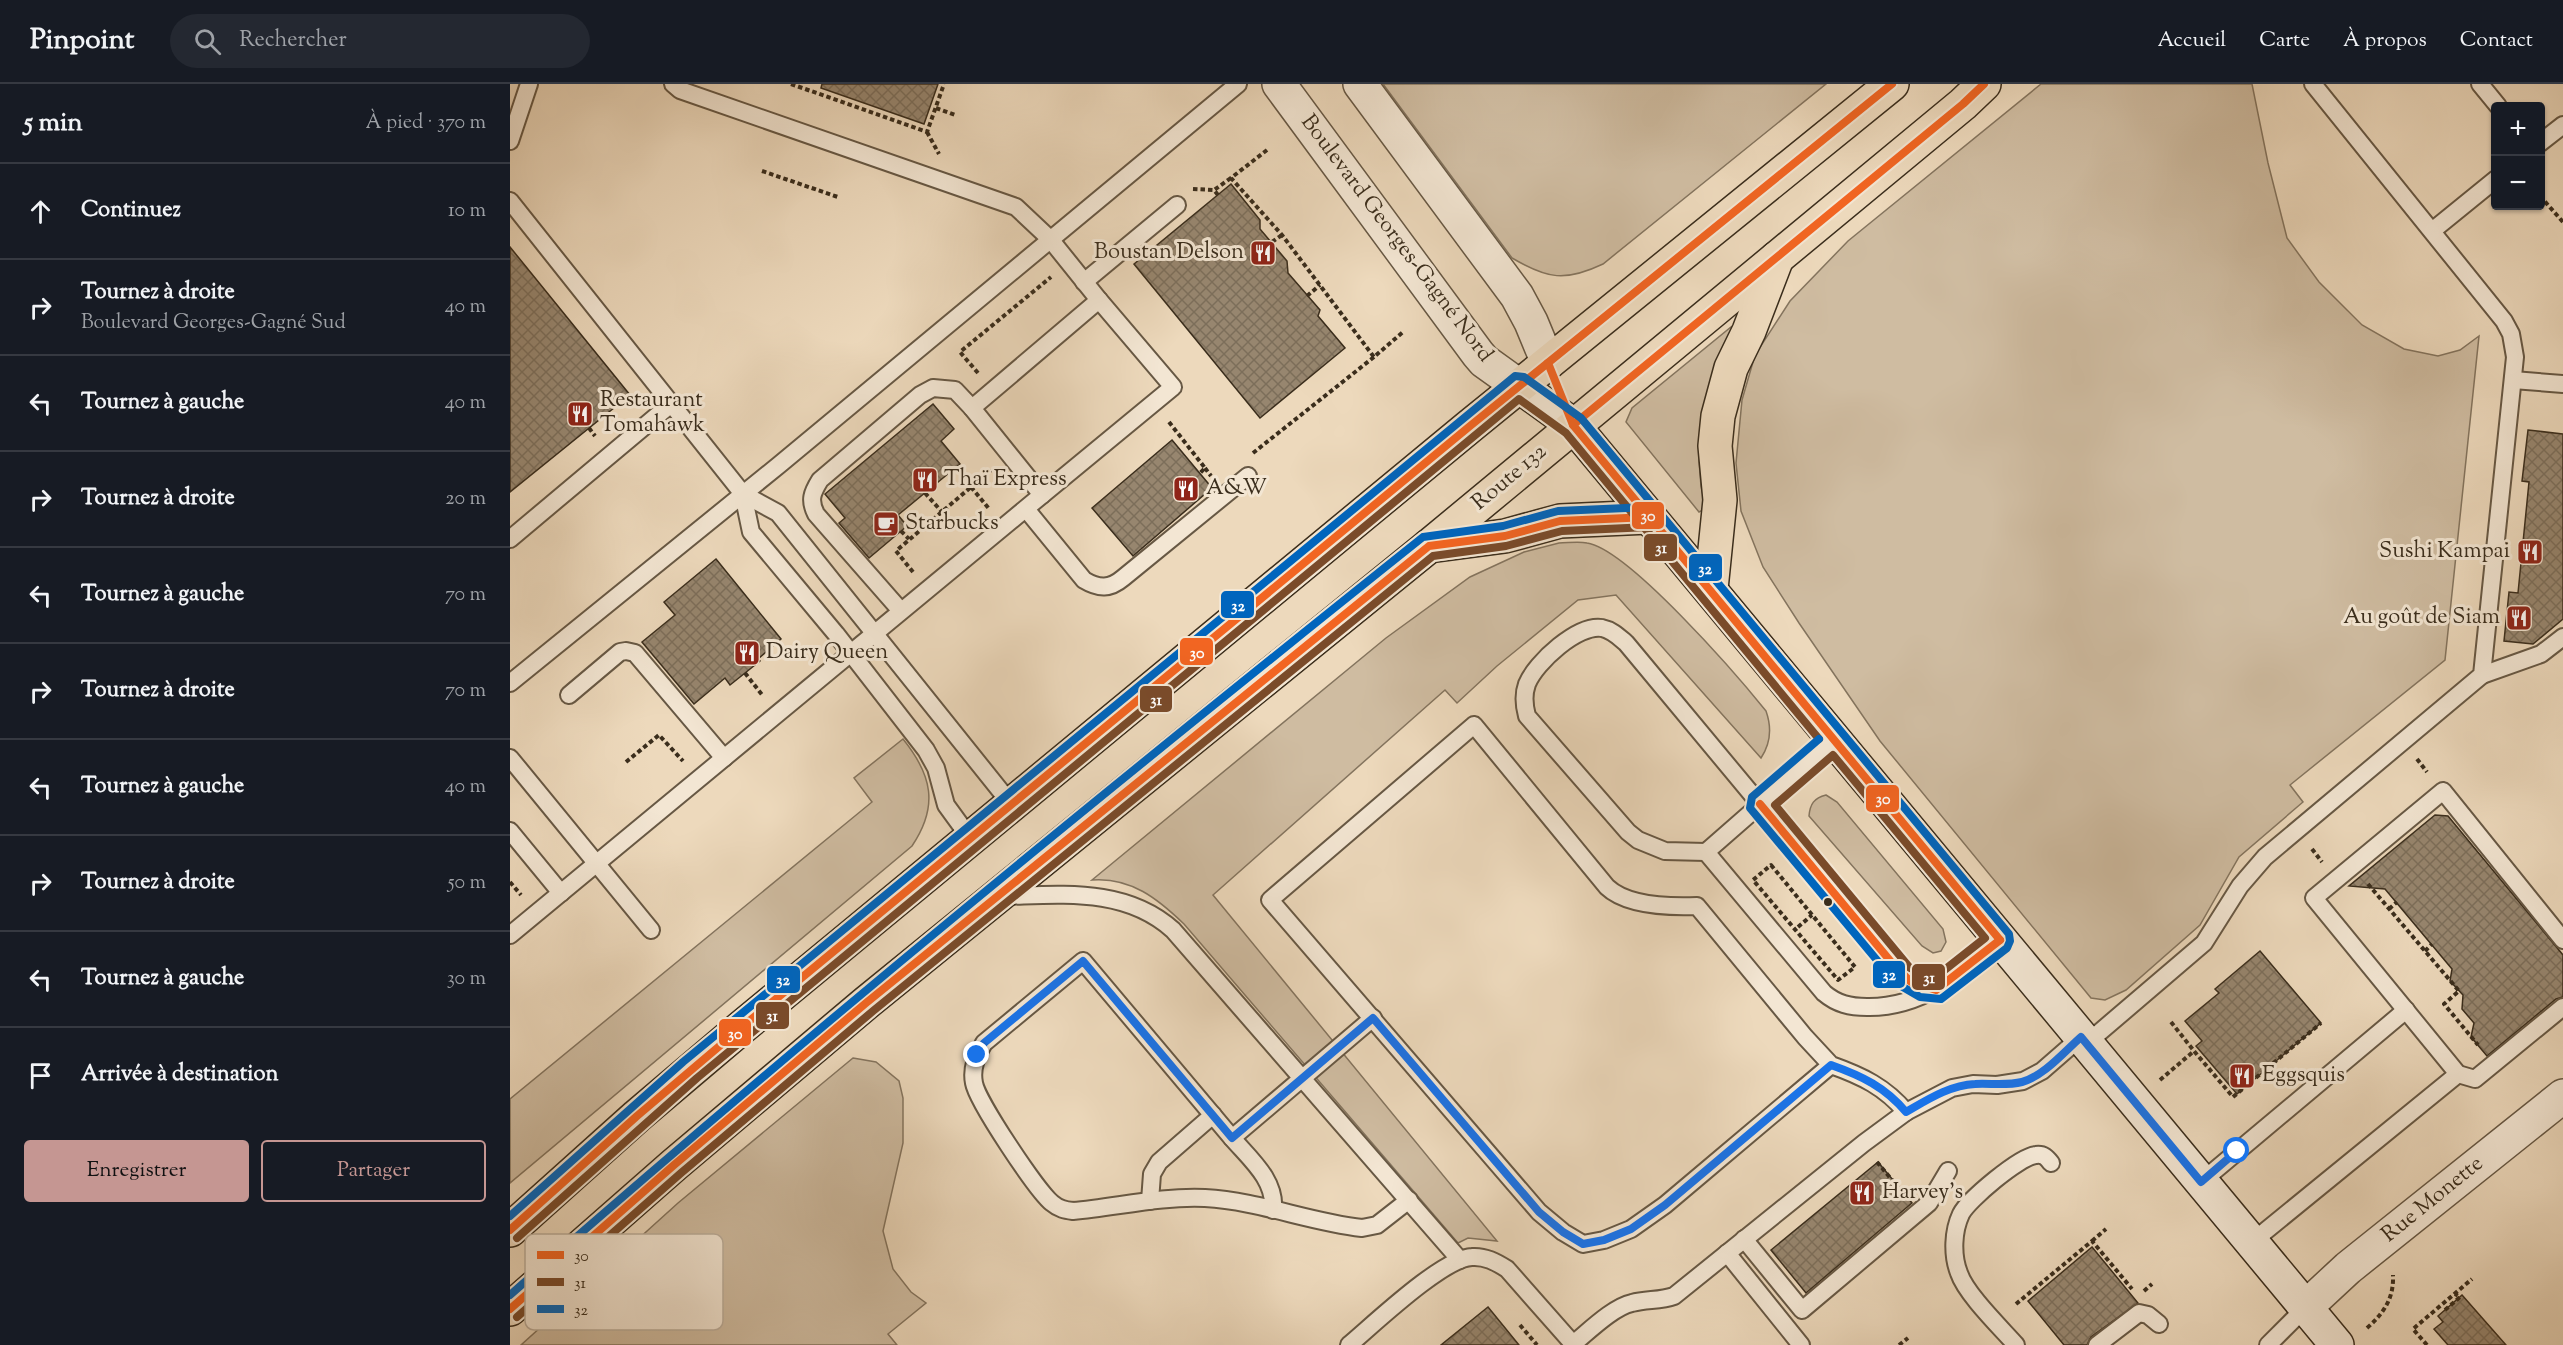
<!DOCTYPE html>
<html lang="fr">
<head>
<meta charset="utf-8">
<style>
  :root { --surface:#171b24; --page:#242831; --text:#f1f3f6; --muted:#9ea1a6; --line:#363941; --accent:#c59692 }
  body { margin:0; font-family:"Sorts Mill Goudy",serif; background:var(--page); color:var(--text) }
  .controls { position:absolute; right:18px; top:18px; display:grid; overflow:hidden; border-radius:6px; box-shadow:0 2px 4px #0004 }
  .controls button { width:54px; height:54px; display:grid; place-items:center; padding:0; border:0; border-bottom:2px solid var(--line); background:var(--surface); color:var(--text); font:30px sans-serif }
  .stop { position:absolute; width:18px; height:18px; margin:-14px; border:4px solid #1a73e8; border-radius:50%; background:#fff }
  .stop.end { background:#1a73e8; border-color:#fff; box-shadow:0 2px 6px #0008 }
  .list { margin:0; padding:0; list-style:none }
  h2 { display:flex; justify-content:space-between; align-items:center; height:78px; margin:0; padding:0 24px; font-size:26px }
  h2 small { font-size:20px; font-weight:400; color:var(--muted) }
  .list li { display:grid; grid-template-columns:39px 1fr auto; gap:18px; align-items:center; box-sizing:border-box; height:96px; padding:0 24px; border-top:2px solid var(--line) }
  .list b { display:block; font-size:22px; white-space:nowrap }
  .list p { margin:0; font-size:20px; white-space:nowrap; color:var(--muted) }
  .list em { font-size:20px; font-style:normal; color:var(--muted) }
  .actions { display:flex; gap:12px; padding:18px 24px }
  .actions a { flex:1; padding:14px 0; border:2px solid var(--accent); border-radius:6px; text-align:center; font-size:21px; color:var(--accent) }
  .actions .main { background:var(--accent); color:#111 }
  .icon { flex:none; width:33px; height:33px; fill:none; stroke:currentColor; stroke-width:2; stroke-linecap:round; stroke-linejoin:round }
  .map { position:relative; flex:none; width:2053px; height:1261px; overflow:hidden }
  header { display:flex; align-items:center; gap:36px; box-sizing:border-box; height:84px; padding:0 30px; background:var(--surface); border-bottom:2px solid var(--line) }
  header strong { font-size:28px }
  nav { display:flex; gap:33px; margin-inline-start:auto; font-size:21px }
  .search { width:420px; height:54px; background:var(--page); display:flex; align-items:center; gap:15px; box-sizing:border-box; padding:0 21px; border-radius:33px; color:var(--muted); font-size:22px }
  main { display:flex }
  aside { flex:1; background:var(--surface) }
  .map>svg:first-child { display:block }
</style>
</head>
<body>
<header>
<strong>Pinpoint</strong>
<div class="search"><svg class="icon" aria-label="search" viewBox="0 0 24 24"><circle cx="10" cy="10" r="6"/><path d="M15 15l6 6"/></svg>Rechercher</div>
<nav><a>Accueil</a><a>Carte</a><a>À propos</a><a>Contact</a></nav>
</header>
<main>
<aside>
<h2>5 min<small>À pied · 370 m</small></h2>
<ul class="list">
<li><svg class="icon" aria-label="ahead" viewBox="0 0 24 24"><path d="M12 20V5M6 11l6-6 6 6"/></svg><div><b>Continuez</b></div><em>10 m</em></li>
<li><svg class="icon" aria-label="right" viewBox="0 0 24 24"><path d="M7 20v-9h11M14 6l5 5-5 5"/></svg><div><b>Tournez à droite</b><p>Boulevard Georges-Gagné Sud</p></div><em>40 m</em></li>
<li><svg class="icon" aria-label="left" viewBox="0 0 24 24"><path d="M17 20v-9H6M10 6l-5 5 5 5"/></svg><div><b>Tournez à gauche</b></div><em>40 m</em></li>
<li><svg class="icon" aria-label="right" viewBox="0 0 24 24"><path d="M7 20v-9h11M14 6l5 5-5 5"/></svg><div><b>Tournez à droite</b></div><em>20 m</em></li>
<li><svg class="icon" aria-label="left" viewBox="0 0 24 24"><path d="M17 20v-9H6M10 6l-5 5 5 5"/></svg><div><b>Tournez à gauche</b></div><em>70 m</em></li>
<li><svg class="icon" aria-label="right" viewBox="0 0 24 24"><path d="M7 20v-9h11M14 6l5 5-5 5"/></svg><div><b>Tournez à droite</b></div><em>70 m</em></li>
<li><svg class="icon" aria-label="left" viewBox="0 0 24 24"><path d="M17 20v-9H6M10 6l-5 5 5 5"/></svg><div><b>Tournez à gauche</b></div><em>40 m</em></li>
<li><svg class="icon" aria-label="right" viewBox="0 0 24 24"><path d="M7 20v-9h11M14 6l5 5-5 5"/></svg><div><b>Tournez à droite</b></div><em>50 m</em></li>
<li><svg class="icon" aria-label="left" viewBox="0 0 24 24"><path d="M17 20v-9H6M10 6l-5 5 5 5"/></svg><div><b>Tournez à gauche</b></div><em>30 m</em></li>
<li><svg class="icon" aria-label="arrive" viewBox="0 0 24 24"><path d="M6 21V4h12l-3 4 3 4H6"/></svg><div><b>Arrivée à destination</b></div></li>
</ul>
<div class="actions"><a class="main">Enregistrer</a><a>Partager</a></div>
</aside>
<div class="map">
<svg width="2053" height="1261" viewBox="0 0 2053 1261">
  <defs>
    <pattern id="building-cross-hatch" width="8" height="8" patternUnits="userSpaceOnUse" patternTransform="scale(1.5)"><rect width="8" height="8" fill="#97866f"/><path d="M0 0l8 8M0 8l8-8" fill="none" stroke="#7c6e5a"/></pattern>
  </defs>
  <rect width="100%" height="100%" fill="#edd9bc"/>
  <filter id="stains"><feTurbulence type="fractalNoise" baseFrequency=".00333" numOctaves="4"/><feColorMatrix values="0 0 0 0 .2 0 0 0 0 .09 0 0 0 0 .02 0 0 0 .5 -.17"/></filter>
  <radialGradient id="worn" r=".72"><stop offset=".6" stop-color="#630" stop-opacity="0"/><stop offset="1" stop-color="#630" stop-opacity=".3"/></radialGradient>
  <!-- grass -->
  <g fill="#cfbca1" stroke="#84745e" stroke-width="1.5">
    <path d="M873 0H1316L1093 180C1055 198 1038 195 1002 174Z"/>
    <polygon points="1531,0 1742,0 1758,79 1777,154 1809,198 1852,241 1894,265 1928,272 1950,266 1969,252 1935,576 1780,701 1793,718 1729,773 1690,841 1616,906 1595,916 1581,914 1370,657 1289,539 1253,483 1231,427 1226,379 1232,316 1245,271 1280,217 1338,157"/>
    <polygon points="1221,243 1226,243 1191,347 1189,377 1191,402 1195,421 1193,426 1189,428 1116,338 1122,324"/>
    <path d="M1049 459C1058 459 1068 457 1077 459 1118 465 1227 591 1256 627 1262 644 1261 659 1251 674L1106 511 1068 516 987 582 947 619 935 606 703 811 987 1157 958 1154 948 1159 674 840C648 815 621 793 582 796L876 554 960 493 1014 468Z"/>
    <path d="M393 655C422 691 429 722 402 762L0 1099V1015L362 718 344 694Z"/>
    <path d="M1316 711 1327 718 1433 845 1436 858 1431 867 1423 869 1412 862 1299 732C1300 720 1304 714 1316 711Z"/>
    <polygon points="343,974 366,978 389,997 393,1014 393,1059 373,1147 383,1185 401,1208 416,1219 378,1250 387,1261 11,1261 168,1119"/>
  </g>
  <!-- building -->
  <g fill="url(#building-cross-hatch)" stroke="#3a2d1c" stroke-width="1.5">
    <polygon points="312,0 428,0 414,40 311,4"/>
    <polygon points="721,100 750,136 750,145 777,177 778,189 810,226 808,232 835,264 750,334 624,180"/>
    <polygon points="0,163 120,311 0,408"/>
    <polygon points="423,320 444,345 431,357 450,380 388,431 397,442 359,474 329,439 335,434 315,410"/>
    <polygon points="2018,346 2053,350 2053,535 2023,560 1994,557 1999,508 2008,509 2019,398 2012,397"/>
    <polygon points="662,356 702,404 623,472 582,424"/>
    <polygon points="206,475 271,555 248,575 250,577 220,601 215,594 184,620 132,558 165,531 154,518"/>
    <polygon points="1925,731 1938,732 2053,871 2053,913 2046,915 1977,972 1961,953 1964,939 1952,925 1953,911 1940,897 1942,885 1875,805 1839,802"/>
    <polygon points="1750,867 1811,939 1727,1010 1686,962 1692,957 1675,937 1709,909 1705,905"/>
    <polygon points="1368,1078 1402,1119 1296,1209 1261,1166"/>
    <polygon points="1582,1163 1628,1219 1581,1253 1577,1261 1554,1261 1518,1217"/>
    <polygon points="1952,1211 1996,1261 1938,1261 1924,1245 1933,1238 1928,1232"/>
    <polygon points="978,1223 1009,1261 931,1261"/>
  </g>
  <g fill="none" stroke-linecap="round" stroke-linejoin="round">
    <defs>
      <g id="lane">
        <polyline points="163,0 170,6 506,123 540,155 589,216 663,303 532,411"/>
        <polyline points="1970,0 1988,22"/>
        <polyline points="0,57 19,0"/>
        <polyline points="2030,59 2053,41"/>
        <polyline points="0,117 233,410 268,429 501,720"/>
        <polyline points="1922,147 1986,95"/>
        <polyline points="574,198 667,121"/>
        <polyline points="2003,296 2053,300"/>
        <polyline points="233,410 241,448 326,550 416,666 426,684 436,721 460,754"/>
        <path d="M516 425 574 496C589 505 600 505 613 494L738 392"/>
        <polyline points="0,455 161,320"/>
        <path d="M391 527 306 430C299 416 302 409 310 396L410 311 423 304 445 306 462 324"/>
        <polyline points="1972,591 2031,570 2053,553"/>
        <polyline points="0,599 269,381 728,0"/>
        <polyline points="59,611 110,568 116,567 125,569 214,674"/>
        <path d="M1324 656 1196 768 1155 767 1128 756 1118 748 1017 632C1014 621 1013 611 1017 600 1026 578 1068 540 1092 544 1102 546 1109 553 1116 559L1382 879 1401 898 1426 906"/>
        <polyline points="0,674 141,846"/>
        <polyline points="0,747 51,809"/>
        <path d="M1196 768 1314 909C1327 920 1340 923 1357 923 1412 924 1451 890 1490 856"/>
        <path d="M492 812C552 811 615 803 663 846L950 1176"/>
        <polyline points="0,851 532,411 462,324 589,216"/>
        <polyline points="2053,856 1933,707 1804,814 1948,990 1965,995 2053,923"/>
        <path d="M863 934 722 1054 573 877 474 959C467 971 461 984 464 999 467 1017 527 1107 542 1119 549 1125 555 1126 563 1127 607 1123 651 1112 695 1114 749 1117 799 1138 852 1144L867 1141 899 1116"/>
        <polyline points="1577,959 1694,859 1730,802 1755,773 1972,591 2005,273 2001,250 1994,237 1803,0"/>
        <path d="M1321 981 1295 953 1187 822C1160 823 1117 822 1097 803L964 641 760 816 1029 1128 1053 1148 1073 1160 1094 1156 1121 1145 1155 1121 1321 981C1352 992 1375 1003 1396 1028"/>
        <path d="M722 1054C740 1075 766 1096 763 1126"/>
        <polyline points="1691,1098 1896,926"/>
        <polyline points="640,1117 642,1090 649,1078 703,1031"/>
        <polyline points="1234,1155 1292,1226 1419,1119 1438,1087"/>
        <polyline points="1742,1158 1948,990"/>
        <polyline points="1217,1169 1291,1261"/>
        <path d="M1063 1260C1078 1248 1103 1223 1122 1219 1136 1215 1150 1217 1164 1212L1354 1059 1396 1028 1442 1004 1463 1000 1487 1001 1513 997 1532 987 1571 953"/>
        <path d="M839 1261C864 1240 933 1174 962 1173 975 1172 986 1178 997 1185L1064 1261"/>
        <path d="M1506 1261C1490 1243 1456 1210 1449 1189 1442 1171 1443 1147 1451 1130 1458 1116 1510 1072 1526 1071 1534 1070 1537 1074 1541 1079"/>
        <polyline points="1587,1261 1629,1229 1638,1231 1649,1240"/>
        <polyline points="1758,1261 1796,1223"/>
      </g>
      <g id="street">
        <polyline points="769,0 968,270 974,277 1009,302"/>
        <polyline points="850,0 1007,212 1021,238 1038,279"/>
        <polyline points="1796,1223 1838,1184 2053,1012"/>
      </g>
      <polyline id="secondary" points="1009,302 1063,341 1827,1261"/>
      <g id="highway">
        <polyline points="919,462 995,452 1050,437 1139,433"/>
        <polyline points="1201,505 1210,416 1205,362 1208,332 1221,284 1239,247 1267,174"/>
        <polyline points="0,1146 127,1032 232,943 960,342 1382,0"/>
        <polyline points="0,1225 164,1081 356,919 919,462 1453,20 1474,0"/>
      </g>
    </defs>
    <!-- lane casing -->
    <use href="#lane" stroke="#675844" stroke-width="20"/>
    <!-- street casing -->
    <use href="#street" stroke="#675844" stroke-width="36"/>
    <!-- secondary casing -->
    <use href="#secondary" stroke="#3a2d1c" stroke-width="36"/>
    <!-- highway casing -->
    <use href="#highway" stroke="#3a2d1c" stroke-width="36"/>
    <!-- path -->
    <g stroke="#3a2d1c" stroke-width="4" stroke-dasharray="4.5 3" stroke-linecap="butt">
      <polyline points="281,0 417,48 434,0"/>
      <polyline points="426,24 445,31"/>
      <polyline points="417,48 429,70"/>
      <polyline points="757,66 721,94 772,151 864,273 893,248"/>
      <polyline points="252,87 328,113"/>
      <polyline points="683,105 704,106"/>
      <polyline points="708,111 704,106 721,94"/>
      <polyline points="2030,112 2053,138"/>
      <polyline points="762,158 772,151"/>
      <polyline points="797,212 810,201"/>
      <polyline points="468,289 450,268 541,193"/>
      <polyline points="659,338 695,384 690,389"/>
      <polyline points="79,344 85,352"/>
      <polyline points="743,369 864,273"/>
      <polyline points="695,384 701,392"/>
      <polyline points="461,403 480,426"/>
      <polyline points="415,409 432,428"/>
      <polyline points="391,447 399,455"/>
      <polyline points="403,488 386,467 481,386"/>
      <polyline points="235,589 253,612"/>
      <polyline points="1907,675 1917,688"/>
      <polyline points="116,678 149,651 173,677"/>
      <polyline points="1802,765 1812,778"/>
      <polygon points="1261,781 1345,883 1328,896 1243,796"/>
      <polyline points="0,798 11,811"/>
      <polyline points="1858,800 1949,907 1934,920 1968,961"/>
      <polyline points="1879,825 1887,818"/>
      <polyline points="1288,843 1302,831"/>
      <polyline points="1915,867 1922,860"/>
      <polyline points="1661,938 1684,967"/>
      <polyline points="1757,985 1769,1001"/>
      <polyline points="1650,996 1684,967 1723,1013 1811,939"/>
      <polyline points="1367,1078 1393,1109"/>
      <polyline points="1582,1157 1596,1145"/>
      <polyline points="1634,1207 1642,1200"/>
      <polyline points="1506,1220 1582,1157 1622,1205"/>
      <polyline points="1935,1226 1950,1213 1945,1210"/>
      <polyline points="1010,1241 1027,1261"/>
      <path d="M1857 1244C1874 1229 1884 1214 1883 1191"/>
      <polyline points="1389,1261 1398,1254"/>
      <polyline points="1917,1261 1903,1245 1962,1195"/>
    </g>
    <!-- lane -->
    <use href="#lane" stroke="#f3e6d3" stroke-width="16"/>
    <!-- street -->
    <use href="#street" stroke="#f3e6d3" stroke-width="33"/>
    <!-- secondary -->
    <use href="#secondary" stroke="#f3e6d3" stroke-width="33"/>
    <!-- highway -->
    <use href="#highway" stroke="#edd9bc" stroke-width="33"/>
    <defs>
      <g id="bus-1">
        <polyline points="1038,279 1063,341 1490,856"/>
        <polyline points="1063,341 1453,20 1474,0"/>
        <polyline points="1250,720 1382,879 1401,898 1426,906 1490,856"/>
        <polyline points="0,1146 127,1032 232,943 960,342 1382,0"/>
        <polyline points="0,1225 164,1081 356,919 919,462 995,452 1050,437 1139,433"/>
      </g>
      <g id="bus-2">
        <polygon points="1323,671 1475,854 1423,895 1400,884 1265,721"/>
        <polyline points="7,1154 187,994 1009,315 1056,349 1309,655"/>
        <polyline points="7,1233 171,1089 363,927 923,472 996,462 1052,447 1139,443"/>
      </g>
      <g id="bus-3">
        <polyline points="0,1132 173,978 1005,292 1014,293 1071,334 1499,850 1500,857 1497,864 1431,915 1410,913 1386,899 1240,724 1242,713 1309,655"/>
        <path d="M0 1211C297 950 604 700 913 453L993 442 1048 427 1139 423"/>
      </g>
    </defs>
    <!-- bus-1 casing -->
    <use href="#bus-1" stroke="#f3e6d3" stroke-width="12"/>
    <!-- bus-2 casing -->
    <use href="#bus-2" stroke="#f3e6d3" stroke-width="12"/>
    <!-- bus-3 casing -->
    <use href="#bus-3" stroke="#f3e6d3" stroke-width="12"/>
    <!-- bus-1 -->
    <use href="#bus-1" stroke="#f26522" stroke-width="8"/>
    <!-- bus-2 -->
    <use href="#bus-2" stroke="#7a4b2a" stroke-width="8"/>
    <!-- bus-3 -->
    <use href="#bus-3" stroke="#0065bd" stroke-width="8"/>
  </g>
  <g fill="none" stroke-linecap="round" stroke-linejoin="round">
    <!-- route -->
    <path stroke="#1a73e8" stroke-width="8" d="M467 971 474 959 573 877 722 1054 863 934 1029 1128 1053 1148 1073 1160 1094 1156 1121 1145 1155 1121 1321 981C1352 992 1375 1003 1396 1028 1417 1016 1440 1001 1465 1000 1480 999 1496 1002 1512 998 1534 992 1554 968 1571 953L1691 1098 1727 1067"/>
  </g>
  <!-- icons -->
  <defs>
    <symbol id="restaurant-square" viewBox="-11 -11 22 22"><rect x="-9" y="-9" width="18" height="18" rx="4" fill="#8f2418" stroke="#f3e6d3"/><path d="M-5-6h1v4h1v-4h1v4h1v-4h1v5L-1.5 .5V6h-2V.5L-5-1ZM5-6V6H3V1.5H1.5Q1.5-4 5-6Z" fill="#fff"/></symbol>
    <symbol id="cafe-square" viewBox="-11 -11 22 22"><rect x="-9" y="-9" width="18" height="18" rx="4" fill="#8f2418" stroke="#f3e6d3"/><path d="M-5.5-4.5H6V0H3Q3 3.5 0 3.5H-2.5Q-5.5 3.5-5.5 0ZM3-3.2v2h1.7v-2ZM-6 4.5H4V6H-6Z" fill="#fff"/></symbol>
  </defs>
  <g fill-rule="evenodd">
    <use href="#restaurant-square" x="738" y="154" width="30" height="30"/>
    <use href="#restaurant-square" x="55" y="315" width="30" height="30"/>
    <use href="#restaurant-square" x="400" y="381" width="30" height="30"/>
    <use href="#restaurant-square" x="661" y="390" width="30" height="30"/>
    <use href="#cafe-square" x="361" y="425" width="30" height="30"/>
    <use href="#restaurant-square" x="2005" y="453" width="30" height="30"/>
    <use href="#restaurant-square" x="1994" y="519" width="30" height="30"/>
    <use href="#restaurant-square" x="222" y="554" width="30" height="30"/>
    <use href="#restaurant-square" x="1717" y="977" width="30" height="30"/>
    <use href="#restaurant-square" x="1337" y="1094" width="30" height="30"/>
  </g>
  <!-- markers -->
  <circle fill="#3a2d1c" stroke="#f3e6d3" stroke-width="2" cx="1318" cy="818" r="5"/>
  <g text-anchor="middle" dominant-baseline="central" stroke-width="6" stroke-linejoin="round" paint-order="stroke">
    <!-- street labels -->
    <g font-size="22" fill="#3a2d1c" stroke="#f3e6d3">
      <text transform="translate(886 155) rotate(53)">Boulevard Georges-Gagné Nord</text>
      <text transform="translate(1000 394) rotate(-40)">Route 132</text>
      <text transform="translate(1923 1116) rotate(-39)">Rue Monette</text>
    </g>
    <!-- poi labels -->
    <g font-size="22" fill="#3a2d1c" stroke="#f3e6d3" text-anchor="start">
      <text x="734" y="169" text-anchor="end">Boustan Delson</text>
      <text x="90" y="317">Restaurant<tspan x="90" dy="25">Tomahawk</tspan></text>
      <text x="434" y="396">Thaï Express</text>
      <text x="696" y="405">A&amp;W</text>
      <text x="395" y="440">Starbucks</text>
      <text x="2000" y="468" text-anchor="end">Sushi Kampai</text>
      <text x="1990" y="534" text-anchor="end">Au goût de Siam</text>
      <text x="256" y="569">Dairy Queen</text>
      <text x="1752" y="992">Eggsquis</text>
      <text x="1372" y="1109">Harvey's</text>
    </g>
  </g>
  <!-- legend -->
  <rect x="15" y="1150" width="198" height="96" rx="9" fill="#f3e6d3" stroke="#bcae9c" stroke-width="1.5"/>
  <rect x="27" y="1167" width="27" height="8" fill="#f26522"/>
  <rect x="27" y="1194" width="27" height="8" fill="#7a4b2a"/>
  <rect x="27" y="1221" width="27" height="8" fill="#0065bd"/>
  <g font-size="16" fill="#3a2d1c">
    <text x="64" y="1177">30</text>
    <text x="64" y="1204">31</text>
    <text x="64" y="1231">32</text>
  </g>
  <g stroke="#f3e6d3" stroke-width="2">
    <rect x="1121" y="417" width="34" height="29" rx="6" fill="#f26522"/>
    <rect x="1133" y="449" width="35" height="29" rx="6" fill="#7a4b2a"/>
    <rect x="1178" y="469" width="35" height="29" rx="6" fill="#0065bd"/>
    <rect x="710" y="506" width="35" height="29" rx="6" fill="#0065bd"/>
    <rect x="669" y="553" width="35" height="29" rx="6" fill="#f26522"/>
    <rect x="629" y="601" width="34" height="28" rx="6" fill="#7a4b2a"/>
    <rect x="1355" y="700" width="35" height="29" rx="6" fill="#f26522"/>
    <rect x="1362" y="876" width="34" height="29" rx="6" fill="#0065bd"/>
    <rect x="1401" y="879" width="35" height="28" rx="6" fill="#7a4b2a"/>
    <rect x="256" y="881" width="35" height="29" rx="6" fill="#0065bd"/>
    <rect x="245" y="917" width="35" height="29" rx="6" fill="#7a4b2a"/>
    <rect x="208" y="934" width="34" height="29" rx="6" fill="#f26522"/>
  </g>
  <g font-size="16" text-anchor="middle" font-weight="bold" fill="#fff">
    <text x="1138" y="437">30</text>
    <text x="1151" y="469">31</text>
    <text x="1195" y="490">32</text>
    <text x="728" y="527">32</text>
    <text x="687" y="574">30</text>
    <text x="646" y="621">31</text>
    <text x="1373" y="720">30</text>
    <text x="1379" y="896">32</text>
    <text x="1419" y="899">31</text>
    <text x="273" y="901">32</text>
    <text x="262" y="937">31</text>
    <text x="225" y="955">30</text>
  </g>
  <rect width="100%" height="100%" filter="url(#stains)"/>
  <rect width="100%" height="100%" fill="url(#worn)"/>
</svg>
<div class="controls">
<button>+</button>
<button>−</button>
</div>
<div class="stop" style="left:1727px;top:1067px"></div>
<div class="stop end" style="left:467px;top:971px"></div>
</div>
</main>
</body>
</html>
